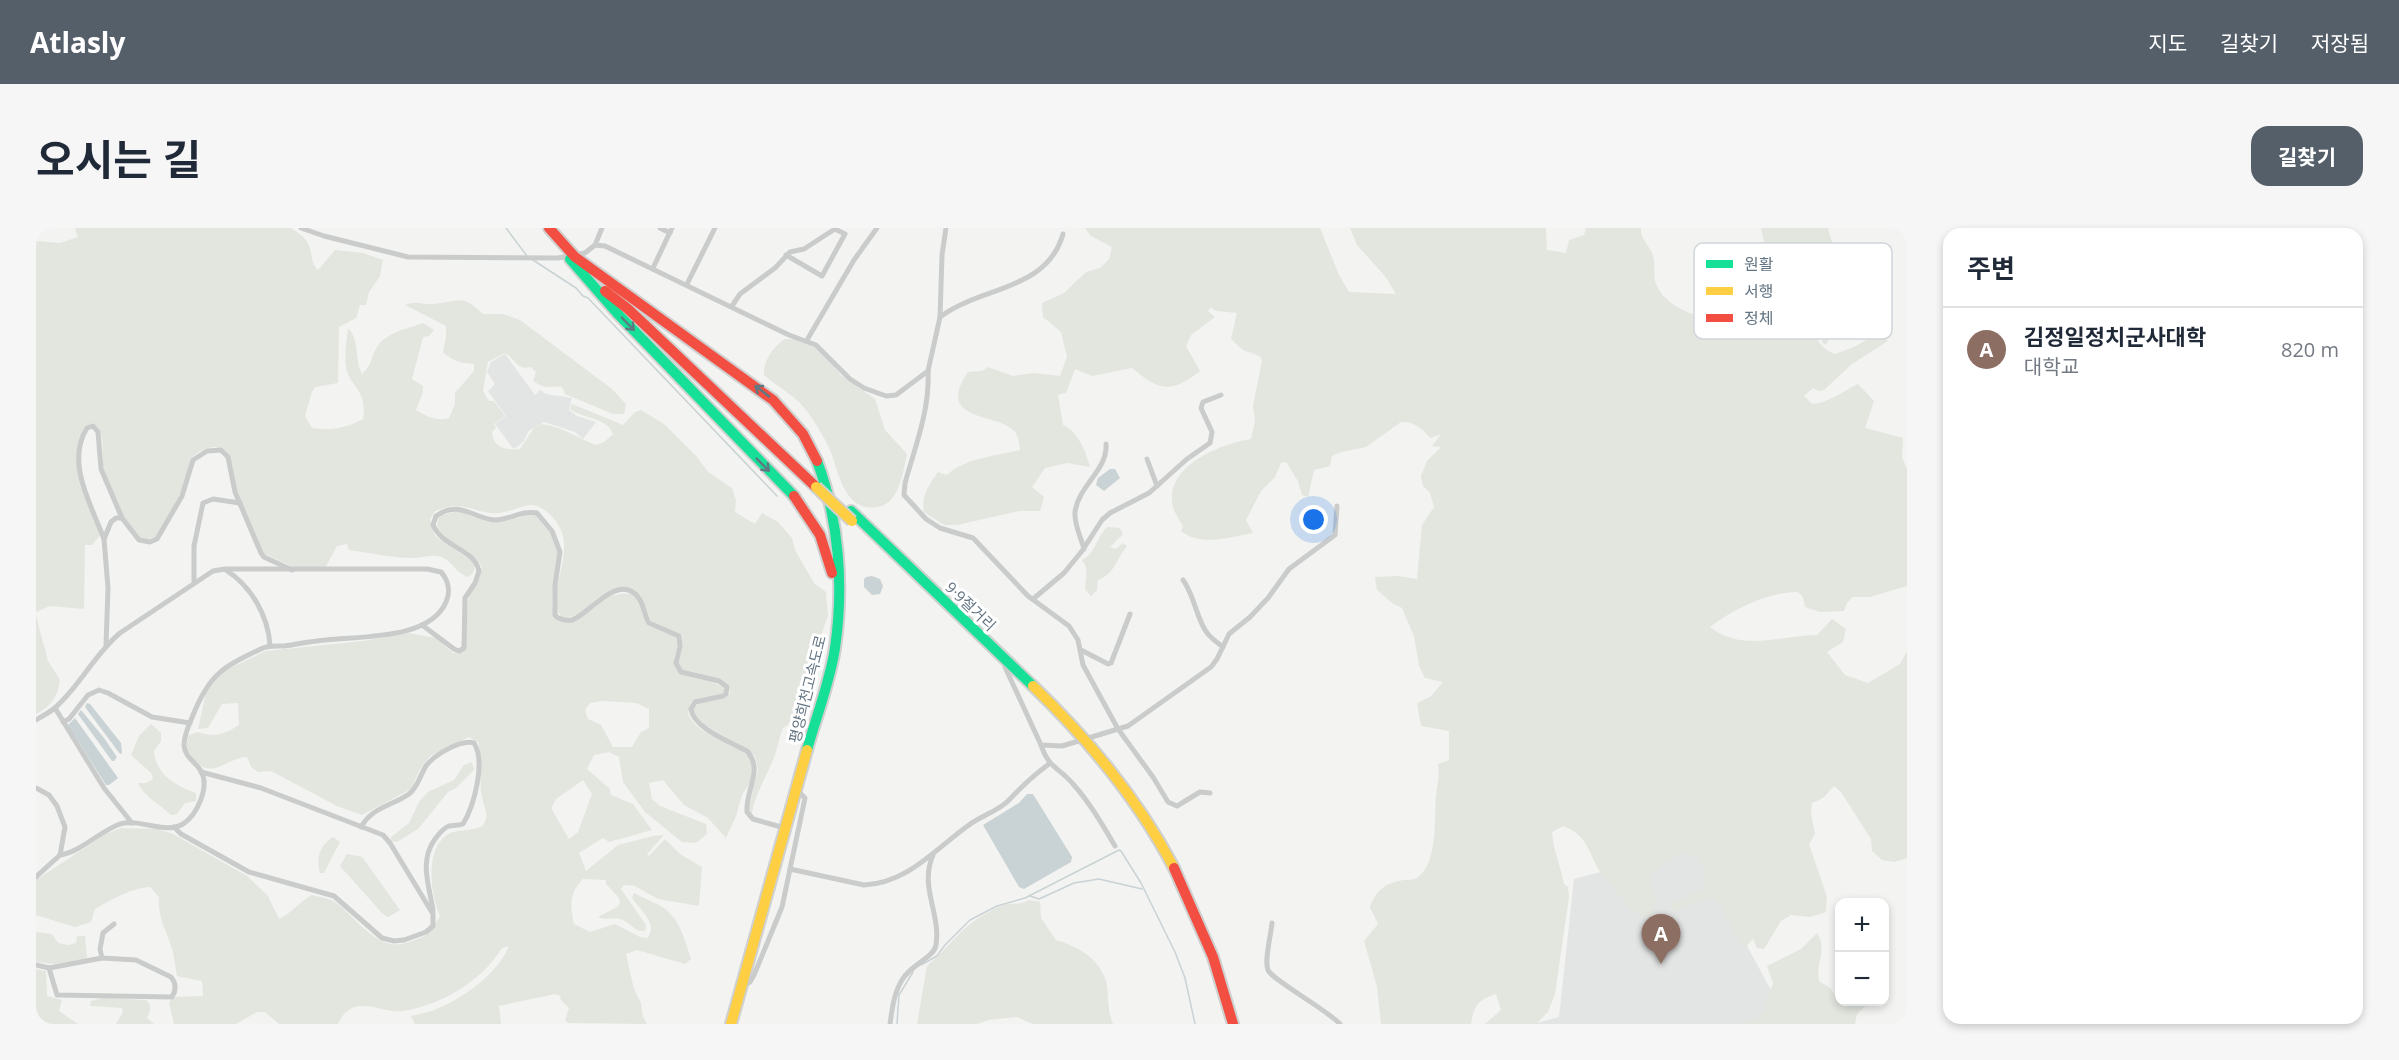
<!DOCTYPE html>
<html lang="ko">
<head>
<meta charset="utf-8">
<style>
  :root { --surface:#fff; --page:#f6f6f7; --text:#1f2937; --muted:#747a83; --line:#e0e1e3; --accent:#545f6a }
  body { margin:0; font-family:"Open Sans","Noto Sans KR",sans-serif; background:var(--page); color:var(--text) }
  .controls { position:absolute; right:18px; bottom:18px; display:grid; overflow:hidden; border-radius:12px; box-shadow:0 3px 9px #0003 }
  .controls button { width:54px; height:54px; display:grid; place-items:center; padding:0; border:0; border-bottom:2px solid var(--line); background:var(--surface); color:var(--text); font:30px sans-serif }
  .you { position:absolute; left:1278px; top:292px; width:21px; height:21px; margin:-15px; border:4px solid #fff; border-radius:50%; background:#1a73e8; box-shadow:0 0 0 9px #1a73e833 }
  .badge { display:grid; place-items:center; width:39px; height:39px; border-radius:50%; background:var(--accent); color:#fff; font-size:20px; font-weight:700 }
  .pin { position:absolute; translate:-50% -50px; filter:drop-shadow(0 2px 3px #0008) }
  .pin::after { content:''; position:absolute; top:32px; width:21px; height:18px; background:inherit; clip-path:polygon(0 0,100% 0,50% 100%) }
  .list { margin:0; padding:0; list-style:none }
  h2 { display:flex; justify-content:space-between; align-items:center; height:78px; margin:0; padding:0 24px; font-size:26px }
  h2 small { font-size:20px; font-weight:400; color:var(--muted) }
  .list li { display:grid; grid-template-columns:39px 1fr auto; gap:18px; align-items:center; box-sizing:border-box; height:84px; padding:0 24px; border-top:2px solid var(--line) }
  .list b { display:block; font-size:22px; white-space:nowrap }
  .list p { margin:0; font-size:20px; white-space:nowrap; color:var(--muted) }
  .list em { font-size:20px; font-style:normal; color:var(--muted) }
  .map { position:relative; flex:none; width:1871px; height:796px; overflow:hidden; border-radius:18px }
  header { display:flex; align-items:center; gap:36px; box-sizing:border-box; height:84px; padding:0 30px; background:var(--accent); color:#fff }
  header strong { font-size:28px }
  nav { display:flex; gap:33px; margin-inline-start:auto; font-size:21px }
  .intro { display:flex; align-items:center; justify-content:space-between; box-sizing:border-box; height:144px; padding:0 36px }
  h1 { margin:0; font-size:42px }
  .button { padding:15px 27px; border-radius:18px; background:var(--accent); color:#fff; font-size:21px; font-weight:700 }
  main { display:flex; gap:36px; padding:0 36px }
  aside { flex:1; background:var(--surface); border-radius:18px; box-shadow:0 3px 9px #0003 }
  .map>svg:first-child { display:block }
</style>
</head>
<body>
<header>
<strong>Atlasly</strong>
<nav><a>지도</a><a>길찾기</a><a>저장됨</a></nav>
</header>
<div class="intro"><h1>오시는 길</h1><a class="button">길찾기</a></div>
<main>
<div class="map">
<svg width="1871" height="796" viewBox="0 0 1871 796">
  <rect width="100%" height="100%" fill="#f3f3f1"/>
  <!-- built -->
  <g fill="#e3e5e4">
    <polygon points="469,126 499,167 504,162 510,166 536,170 533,182 541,188 560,194 547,211 539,204 508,194 493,203 487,214 478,221 476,219 459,196 470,188 452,163 459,156 451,144 455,134"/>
    <polygon points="1658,619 1738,768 1729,796 1496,796 1523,789 1538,651"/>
  </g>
  <!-- green -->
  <g fill="#e2e6df" fill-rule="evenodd">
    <path d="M39 0H255C262 5 270 9 273 18 277 28 274 34 282 42L299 22 327 25 347 32 344 48 333 64 330 77H324L320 90 303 99 302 155 279 159 276 164 269 188 276 200C295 203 310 200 327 191 332 161 314 160 310 139 308 126 311 112 312 100 324 112 318 132 326 146 338 134 333 133 340 121 349 104 371 101 387 95L398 102 393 108 387 109 376 151 387 158V164L380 182C390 188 402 194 413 190L419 176V165L438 143V136C425 135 416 133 407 124L410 110V98L369 77C382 72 385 77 397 76 423 74 425 65 447 86H467L484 92 576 161 590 176 588 186H577L529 166 526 159C511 158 512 162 497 153L500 144 495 139C481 143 480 131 469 125L452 134 447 163 453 173H458L469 188 458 196 460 200 456 204C456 219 471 223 484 221L498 200 506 196C526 199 542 210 560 217L568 214 577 206C571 189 547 191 534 181L536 176 587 197 599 184 605 182 628 196 661 229 672 244 696 260 700 272 699 284 719 296 726 285 742 294 756 310 759 322 778 355 790 364 792 388 753 496 747 500C743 509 742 518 739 527 732 546 719 565 716 585H714L713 579 722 542 719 528C700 511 675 505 657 486L658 478C668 470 684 475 694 465L692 457 646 442C638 430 648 420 646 407L615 393 605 368 598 363C591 363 582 362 574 364 555 368 546 393 525 389 506 359 551 317 511 284 506 280 502 277 495 277 484 278 474 284 463 285 448 287 433 277 417 278 411 279 405 281 399 283L394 291 399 308 437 334C439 341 439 345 432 349 419 345 416 331 402 328 394 327 386 330 378 330 357 330 334 325 313 322L311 316 301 318 289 340H259L227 325C218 302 205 279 199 255 196 245 197 230 190 223 180 214 163 222 155 230L149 253 141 272 121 309C114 311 110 313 103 309 90 301 72 258 68 243 64 228 71 209 60 198L48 200C31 230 54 277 64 307L56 317H49L48 381 14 378 0 384V13L24 15 42 9Z"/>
    <path d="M1049 0H1284L1303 47 1313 64 1360 66 1349 48 1321 17 1314 0H1510L1511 22 1530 25 1533 12 1548 7 1550 0H1605C1604 10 1612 16 1616 25 1620 33 1617 44 1619 53 1626 78 1665 95 1688 87L1691 103C1699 101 1712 93 1711 82 1711 79 1707 77 1707 73 1705 66 1708 60 1711 53L1720 50V44L1714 37 1712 28 1728 13 1725 0H1792L1807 53 1806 63 1817 85 1815 99 1809 101 1798 95 1795 97 1796 104 1790 117 1786 114 1790 100 1773 90H1767C1780 104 1781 120 1799 126L1818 119 1844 104 1852 113 1816 136 1788 162 1782 163 1777 160 1768 168 1776 176C1793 175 1807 163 1822 156L1838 173 1829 200 1867 210 1866 229 1871 241V358L1834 369H1817L1811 375 1808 383 1784 384 1769 379 1767 369 1762 364C1732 364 1698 381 1674 399 1706 424 1743 408 1781 407L1796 391 1810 401 1807 414 1791 424 1809 447 1832 455 1864 436 1871 423V630L1858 634 1846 632 1836 623 1835 611 1805 564 1798 558 1787 570 1776 575 1775 586 1779 606 1773 616 1791 669 1790 684 1774 689 1755 687 1745 693 1728 721 1721 720 1717 711 1708 721C1695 705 1694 683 1676 670L1667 671 1635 685V675L1666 662 1669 643 1661 629 1649 625C1628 633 1599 648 1623 671L1616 676 1620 693C1599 690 1585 670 1574 655 1571 651 1567 648 1564 644 1552 624 1552 607 1527 598L1516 604C1517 623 1525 638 1528 656L1532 659 1533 669 1519 766 1512 784 1500 796H1449L1465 782 1460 766C1442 772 1438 777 1435 796H1345L1341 759 1328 713 1342 696 1334 679C1341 661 1350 655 1368 652 1373 652 1378 652 1382 649 1402 634 1398 592 1400 569 1401 557 1404 548 1402 536L1413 532V503L1385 498 1381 475 1394 469 1407 454 1389 450 1383 438 1378 408 1366 380 1356 375 1341 362 1339 349 1362 348 1381 351 1386 297 1398 279 1394 265 1387 258 1385 248 1391 233 1405 219 1396 218 1405 206 1394 210C1387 201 1378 193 1365 194L1330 219 1305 224 1296 228 1294 238 1278 242 1272 269 1266 267 1262 253 1250 234 1245 235 1239 249 1225 263 1210 292 1217 305C1194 309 1165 319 1145 303L1147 298C1142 289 1136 282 1136 272 1134 236 1185 216 1215 211L1219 194 1217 178 1226 133 1224 128 1207 122 1195 111 1201 85 1180 83 1175 79 1172 83 1179 89 1155 107 1150 118 1164 143C1135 166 1123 163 1096 140L1056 148 1039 141 1030 165 1022 167 1027 197C1042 203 1050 224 1054 239L1031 235 1009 240 996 259 1008 269 1004 283H983L921 297H908L888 284C885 268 893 257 902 244L911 247C929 230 959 228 984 222 983 216 983 209 979 204 964 184 897 195 932 144L946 143 952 139 977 148 998 145 1024 148 1031 129 1025 104 1007 89 1006 75 1028 65 1050 44 1064 40 1073 31 1076 19 1055 8Z"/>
    <path d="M749 111H760L778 119 790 128 805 147 839 171 849 202 871 226C867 244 863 276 842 279 808 285 803 244 794 222 789 210 780 196 773 186 762 169 743 160 728 147 727 133 738 118 749 111Z"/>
    <path d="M422 283C434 287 450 296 463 294 476 293 487 287 500 287L514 305 522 325 516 375 521 393 536 394C553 380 572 363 595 366L601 370 613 398 641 409C644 419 636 426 639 437 643 453 675 449 688 460V465C678 470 666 469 655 474L652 486C664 512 702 511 717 534L714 555 706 567 700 588 690 610 672 590 648 577 627 552 613 555 616 571 624 578 670 596 671 606 660 615 646 614 609 584 587 554 583 529 573 524 558 527 551 541 574 561 575 567 597 576 616 602 573 614 567 610 543 625 550 643 582 617 617 608 628 607 611 626 613 628 629 611 644 626 666 639 663 678 622 671 599 658 588 657 585 661 610 697 609 703C598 704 596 696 587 692 579 688 570 693 562 689L581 679 584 675 583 670 570 656V652L547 651C533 665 534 678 538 696L554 704 579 696 604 709 611 710C623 696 604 682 596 670L598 665C607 670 621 675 628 680 644 692 649 712 655 731L649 736 601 722 590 726 598 761 605 775 607 789 611 796 533 795 529 793 533 780 524 771 525 768 519 766 463 778 465 796H379L375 788C384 786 394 784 403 780 429 769 463 744 473 718L466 720C446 753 405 777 367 783 345 786 317 763 302 796H243L229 784H221L200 796H138L133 774 138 769 167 768 166 753 141 748C139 737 138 725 134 715 128 698 122 688 123 669L114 659C95 660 76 671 59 681L55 694 39 699 0 687V652L70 606 85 600 122 601 137 606 211 648 232 668 243 691C256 685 263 674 276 667 284 669 292 670 299 674 322 690 341 726 373 714 392 708 394 705 404 688 395 668 388 622 411 607 422 600 435 604 447 598L451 588 445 565 443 515 433 509 394 528 384 541 375 561 326 587 301 578 235 543 222 544 215 539 211 529C189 530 176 554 157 530 150 522 150 517 153 507L162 504C179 510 189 506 203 497L202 475 186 476 172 500 162 501 170 465 181 451 190 442 230 423 327 413 372 405 400 410 417 425 426 424C428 405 428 384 434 366 438 356 444 350 446 339 433 317 411 319 401 298L403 288ZM566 473 600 475 613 481V500L605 504 596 519H577L565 497 552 491 549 482 554 475ZM547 552 556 566 542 604 533 611 515 580 520 571Z"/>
    <path d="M1071 299 1084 300 1087 306 1074 319 1080 321 1087 315 1091 318C1080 331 1079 346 1062 352L1061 362 1055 368 1049 361C1050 351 1053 339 1046 332 1060 325 1060 310 1071 299Z"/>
    <path d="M0 388 12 433 24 452C22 469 15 478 0 486Z"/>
    <path d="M115 496 125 505V513L118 523C120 547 139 557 160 565V573L149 575 141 586 135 587C124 576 108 569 102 555H110L117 551 115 545 95 527 103 508Z"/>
    <polygon points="436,534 438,542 420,560 412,564 382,601 361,614 355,613 355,609 373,595 383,574 392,564 418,552 428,537"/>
    <path d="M297 609 304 614 288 645H284C280 630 283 618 297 609Z"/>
    <polygon points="311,626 326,629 364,682 352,689 347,686 304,638"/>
    <path d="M993 672 1004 674 1005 690 1020 712C1041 718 1063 730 1070 753 1073 767 1071 783 1077 796H997L981 789 952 792 941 796H881L891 738C910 723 923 701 946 688 953 684 963 678 971 676 982 675 980 678 993 672Z"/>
    <polygon points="0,704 16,706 22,715 32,717 40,715 41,708 49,708 51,731 19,736 0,734"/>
    <path d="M1781 705C1792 721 1779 736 1783 753L1794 760 1806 776 1817 774H1834L1821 786 1819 796H1708L1722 790 1729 780 1737 755 1731 738 1765 721Z"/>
    <polygon points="0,741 10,743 11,768 26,772 23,783 42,796 0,796"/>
    <path d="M67 770 110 772C116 777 115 783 111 790L118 796H80L87 784 86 780 54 778 55 773Z"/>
  </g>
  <!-- water -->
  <g fill="#c9d2d4">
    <polygon points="1074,241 1079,241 1084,250 1068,263 1060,257 1062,250"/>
    <polygon points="830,349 836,348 844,351 847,358 844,366 836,367 828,359 828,351"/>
    <polygon points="51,475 54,476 85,515 86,525 84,526 49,479"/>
    <polygon points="45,482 68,510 81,529 78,533 76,533 42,486"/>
    <polygon points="39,490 82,550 73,557 70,557 32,497"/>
    <polygon points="991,566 997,566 1036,629 1035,634 988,661 983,659 947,597 983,575"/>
  </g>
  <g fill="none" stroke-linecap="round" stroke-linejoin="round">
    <!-- stream -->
    <g stroke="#c9d2d4" stroke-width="1.5">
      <polyline points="470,0 491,28"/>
      <polyline points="497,32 540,60 547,68 552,70 741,268"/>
      <polyline points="994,668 1003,671 1038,655 1063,651 1106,661"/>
      <polyline points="885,737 901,728 909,717 934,692 961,678 989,670 1083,622 1085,623 1105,655 1139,724 1149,750 1159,796"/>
      <polyline points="861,796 863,767 877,744"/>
    </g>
    <defs>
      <g id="fast">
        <polyline points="534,31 581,85 758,268"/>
        <polyline points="815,283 997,458"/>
        <path d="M771 522C780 489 794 454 799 420 808 358 803 291 781 233"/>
      </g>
      <g id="slow">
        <path d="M997 458C1053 512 1102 571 1138 640"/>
        <polyline points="695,796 771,522"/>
      </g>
      <g id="jam">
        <polyline points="513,0 539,29 737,172 767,206 781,233"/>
        <polyline points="569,63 592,81 780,259"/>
        <polyline points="758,268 784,307 796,345"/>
        <polyline points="1138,640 1177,729 1197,796"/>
      </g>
    </defs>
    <!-- fast casing -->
    <use href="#fast" stroke="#cfd0d0" stroke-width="14"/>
    <!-- slow casing -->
    <use href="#slow" stroke="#cfd0d0" stroke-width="14"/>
    <!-- jam casing -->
    <use href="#jam" stroke="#cfd0d0" stroke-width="14"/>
    <!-- street -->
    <g stroke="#cacccc" stroke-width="5">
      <path d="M265 0 288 8 372 29 522 30 549 25 559 17 569 18 753 107 780 117 814 151 828 160 850 168 860 167 892 143 904 89C945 58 1011 63 1027 6"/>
      <polyline points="624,0 634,5"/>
      <polyline points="559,17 566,0"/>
      <polyline points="617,40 636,0"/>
      <polyline points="651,56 679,0"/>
      <polyline points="696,78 704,66 739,40 754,24 768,21 799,1 809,6 786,48 750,27"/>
      <polyline points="904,89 906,27 910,0"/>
      <polyline points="771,112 818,32 841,0"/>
      <path d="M892 143C894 182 879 219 869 255L868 267 890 291 904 300 937 310 992 368 1033 398 1042 412 1047 437 1082 501 1117 549 1132 574 1141 578 1164 564 1174 565"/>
      <polyline points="1111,231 1121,258"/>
      <path d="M68 311C56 278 29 235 51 200L57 198 62 204 65 241 86 290"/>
      <path d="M1048 321C1045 309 1038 297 1039 284 1042 258 1072 242 1070 216"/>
      <path d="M190 342C216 359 232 388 234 417"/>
      <path d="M1147 352C1159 368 1161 394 1172 406 1176 411 1182 415 1187 419"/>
      <polyline points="158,353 158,318 167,275 177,271 204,275"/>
      <polyline points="997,371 1028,345 1046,323 1066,292 1074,285 1113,265 1151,231 1174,215 1176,204 1165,180 1167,174 1185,167"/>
      <path d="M386 397 418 421 423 423 428 420 429 370 439 355 443 343C438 320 408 321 397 297L400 288C424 271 437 291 459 292 473 292 486 282 501 285L516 303 524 324 519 357V387L522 390C527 392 531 393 536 392 552 387 582 344 602 369 608 376 608 387 613 395L643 408 644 418 640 435 645 444 683 453 691 459 690 466 687 468 659 474 655 481C657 500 695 514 711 523 728 542 709 563 711 584L717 591 745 599"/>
      <polyline points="70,417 72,360 68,311 75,294 80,290 86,290 103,312 114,314 121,311 146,268 157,232 171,223 185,222 192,229 199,264 225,325 228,329 256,342"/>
      <polyline points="1045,422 1072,436 1075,435 1094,386"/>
      <polyline points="969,439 1005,517 1026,518 1092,498 1175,439 1181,431 1193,406 1214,389 1232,370 1253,341 1299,307 1301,278"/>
      <polyline points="19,480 68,560 96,595"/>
      <path d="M0 492C8 487 17 483 23 476 46 454 60 425 84 405L177 343 189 341H391L405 344C412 352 415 363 410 374 394 412 324 408 290 412 276 413 262 416 249 418 241 418 234 417 227 420 187 439 174 445 157 487 153 496 148 507 148 517 149 530 159 533 165 543 174 559 161 587 147 596 129 607 104 590 84 596 64 603 43 625 24 627"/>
      <polyline points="27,494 33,491 52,467 63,462 72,465 116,489 154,495"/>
      <path d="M1005 517C1013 541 1023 539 1037 556 1054 575 1066 596 1079 618"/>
      <polyline points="0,560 13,567 21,578 29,599 24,627 0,649"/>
      <polyline points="138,599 145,606 213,644 298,668 346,710 358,713 368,712 390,704 397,698 397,686 354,615 347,607 225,560 165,544"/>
      <path d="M325 599C336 579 356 578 373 566 382 559 384 547 390 538 398 527 425 511 438 515 450 534 438 578 427 596 422 598 417 597 413 598 407 600 402 607 399 611 383 633 393 657 397 682"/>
      <path d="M754 641 828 657C872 655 899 621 933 597 945 588 962 583 972 573 985 559 998 547 1013 536"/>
      <path d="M1236 695C1235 707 1228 733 1232 742 1236 752 1290 781 1304 796"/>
      <path d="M0 737 13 740 21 767 136 769C141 761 140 755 135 749L100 732 66 730 64 721 67 705 78 696"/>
      <polyline points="13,740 66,730"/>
      <polyline points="706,758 714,754 718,747 746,679 769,570 761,562"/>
      <path d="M854 796C856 781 858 765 866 752 875 736 898 730 900 717 905 685 883 659 897 627"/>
    </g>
    <!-- fast -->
    <use href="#fast" stroke="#16e098" stroke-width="10"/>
    <!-- slow -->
    <use href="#slow" stroke="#ffcf43" stroke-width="10"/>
    <!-- jam -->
    <use href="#jam" stroke="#f24e42" stroke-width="10"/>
    <defs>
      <polyline id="slow-bridge" points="780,259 816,293"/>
    </defs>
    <!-- slow-bridge casing -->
    <use href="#slow-bridge" stroke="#cfd0d0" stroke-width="14" stroke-linecap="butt"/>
    <!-- slow-bridge -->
    <use href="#slow-bridge" stroke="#ffcf43" stroke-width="10"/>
  </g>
  <!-- one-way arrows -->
  <defs><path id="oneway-shaft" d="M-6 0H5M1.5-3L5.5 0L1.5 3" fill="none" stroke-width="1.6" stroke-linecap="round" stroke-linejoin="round" transform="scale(1.5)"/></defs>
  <g stroke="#5f7983">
    <use href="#oneway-shaft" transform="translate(592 96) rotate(46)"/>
    <use href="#oneway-shaft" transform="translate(726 163) rotate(-142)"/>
    <use href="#oneway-shaft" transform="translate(727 237) rotate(45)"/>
  </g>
  <g text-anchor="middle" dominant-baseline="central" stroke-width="6" stroke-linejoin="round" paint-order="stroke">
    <!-- street labels -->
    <g font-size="15" fill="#637482" stroke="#fff">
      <text transform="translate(935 378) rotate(44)">9·9절거리</text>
      <text transform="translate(771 461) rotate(-76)">평양희천고속도로</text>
    </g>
  </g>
  <!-- legend -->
  <rect x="1658" y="15" width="198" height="96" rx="9" fill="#fff" stroke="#d0d5da" stroke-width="1.5"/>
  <rect x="1670" y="32" width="27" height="8" fill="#16e098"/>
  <rect x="1670" y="59" width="27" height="8" fill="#ffcf43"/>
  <rect x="1670" y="86" width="27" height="8" fill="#f24e42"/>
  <g font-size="16" fill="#637482">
    <text x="1708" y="42">원활</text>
    <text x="1708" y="69">서행</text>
    <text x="1708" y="96">정체</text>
  </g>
</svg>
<div class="controls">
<button>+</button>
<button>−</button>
</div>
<div class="you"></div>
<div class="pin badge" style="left:1625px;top:736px;background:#8d6e63">A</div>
</div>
<aside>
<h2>주변<small></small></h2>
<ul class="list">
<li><span class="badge" style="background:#8d6e63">A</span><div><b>김정일정치군사대학</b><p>대학교</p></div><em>820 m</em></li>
</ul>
</aside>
</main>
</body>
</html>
